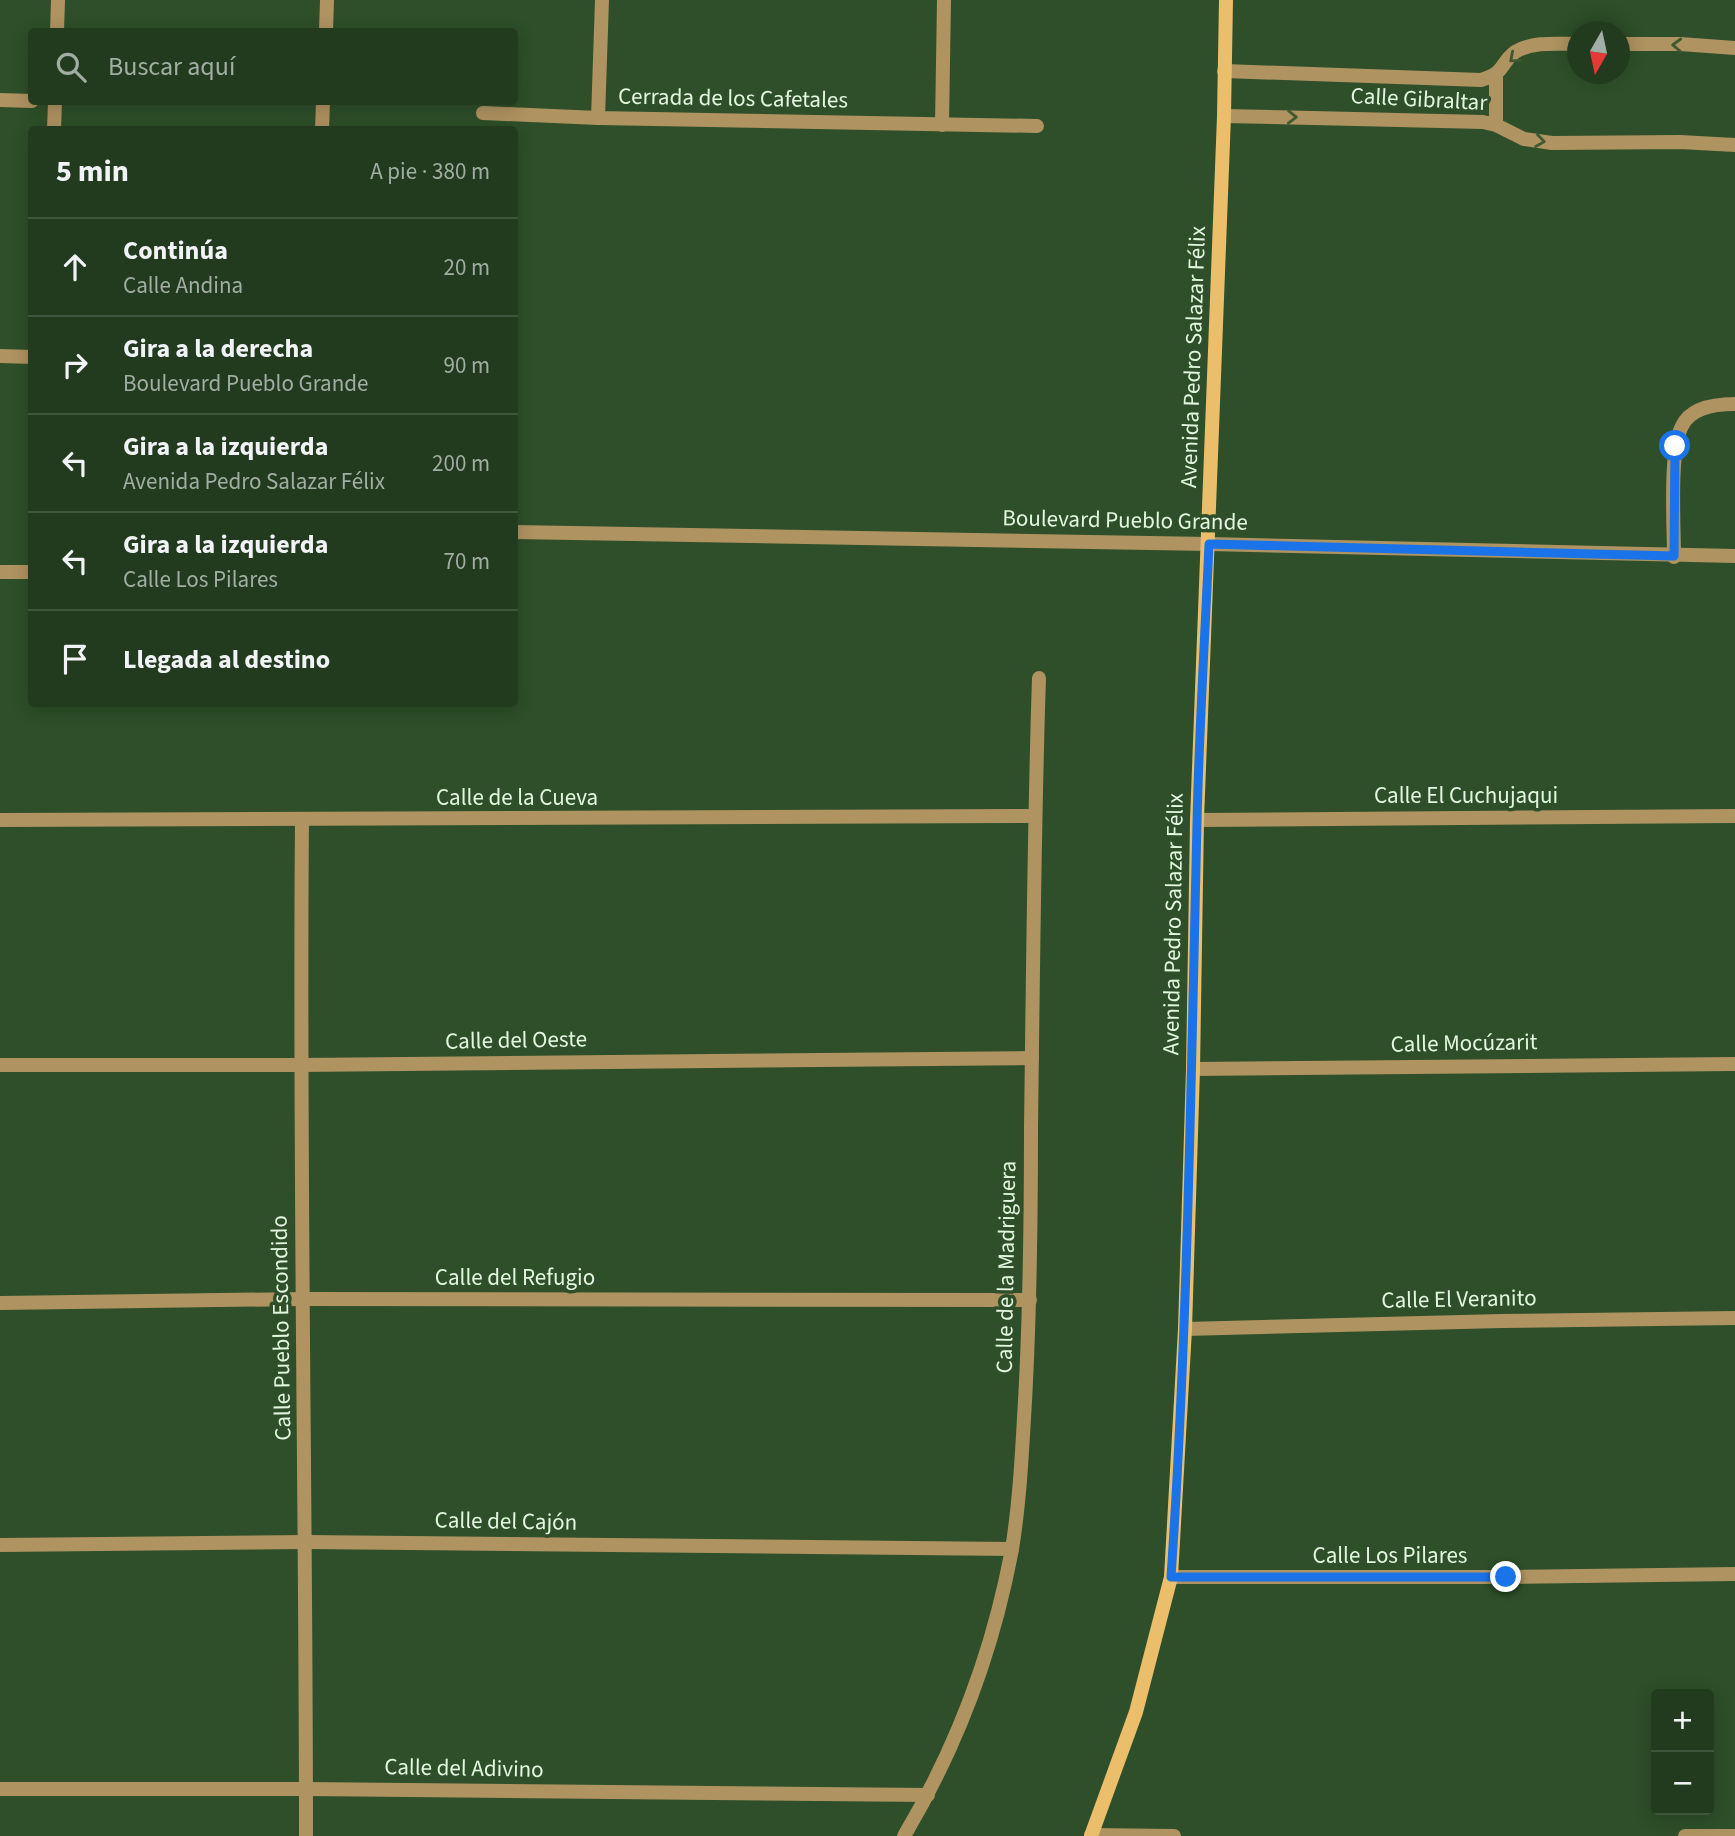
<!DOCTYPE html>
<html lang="es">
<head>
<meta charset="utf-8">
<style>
  :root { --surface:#223b1f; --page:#2e462c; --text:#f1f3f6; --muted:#a2ada4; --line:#3f553d }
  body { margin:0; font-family:"Source Sans 3",sans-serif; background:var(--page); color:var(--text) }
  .controls { position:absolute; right:21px; bottom:21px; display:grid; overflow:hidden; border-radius:7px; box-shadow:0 4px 18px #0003 }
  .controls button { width:63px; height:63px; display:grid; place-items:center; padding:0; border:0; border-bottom:2px solid var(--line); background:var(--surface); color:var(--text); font:35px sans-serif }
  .compass { position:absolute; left:1567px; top:21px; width:63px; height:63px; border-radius:50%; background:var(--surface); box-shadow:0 4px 18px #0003; rotate:189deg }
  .stop { position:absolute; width:21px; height:21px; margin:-16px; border:5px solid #1a73e8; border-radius:50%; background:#fff }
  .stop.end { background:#1a73e8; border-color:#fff; box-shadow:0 2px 7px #0008 }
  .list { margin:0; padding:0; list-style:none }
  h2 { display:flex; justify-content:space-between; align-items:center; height:91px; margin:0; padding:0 28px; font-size:30px }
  h2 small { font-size:23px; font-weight:400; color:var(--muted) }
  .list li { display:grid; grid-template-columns:46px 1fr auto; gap:21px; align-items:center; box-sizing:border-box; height:98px; padding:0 28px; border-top:2px solid var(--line) }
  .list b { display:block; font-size:26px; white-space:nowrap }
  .list p { margin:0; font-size:23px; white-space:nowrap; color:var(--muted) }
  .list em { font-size:23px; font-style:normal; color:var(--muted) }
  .icon { flex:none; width:38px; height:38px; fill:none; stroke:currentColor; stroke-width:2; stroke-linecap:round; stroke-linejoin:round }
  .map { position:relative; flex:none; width:1735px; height:1836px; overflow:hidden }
  .search { position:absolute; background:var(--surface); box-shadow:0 4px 18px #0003; left:28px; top:28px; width:490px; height:77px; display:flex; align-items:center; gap:18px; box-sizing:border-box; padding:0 24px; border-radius:7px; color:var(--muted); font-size:26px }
  .panel { position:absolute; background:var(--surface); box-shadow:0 4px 18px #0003; left:28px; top:126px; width:490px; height:581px; border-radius:7px }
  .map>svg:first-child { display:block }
</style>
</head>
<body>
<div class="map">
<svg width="1735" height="1836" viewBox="0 0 1735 1836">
  <rect width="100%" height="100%" fill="#2e4f29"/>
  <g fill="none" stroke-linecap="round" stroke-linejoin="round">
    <!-- street -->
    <g stroke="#af9361" stroke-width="14">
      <polyline points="57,32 58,0"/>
      <polyline points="326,32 327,0"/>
      <polyline points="1620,44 1680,44 1735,48"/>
      <path d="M1224 71 1481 80C1507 72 1499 64 1515 52 1533 41 1558 44 1578 44"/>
      <polyline points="0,100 32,101"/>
      <polyline points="483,113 598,118 1037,126"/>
      <polyline points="1224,116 1483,122 1496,125 1524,139 1552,143 1680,142 1735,145"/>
      <polyline points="598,118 602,0"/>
      <polyline points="942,125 944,0"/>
      <polyline points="1496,125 1496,76"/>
      <polyline points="54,130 55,102"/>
      <polyline points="322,130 323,102"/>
      <polyline points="0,356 32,357"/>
      <polyline points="514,532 1209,544 1735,556"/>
      <path d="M1674 557C1674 526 1669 450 1682 426 1691 407 1716 404 1735 404"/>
      <polyline points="0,572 32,572"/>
      <polyline points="0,820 1035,816"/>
      <path d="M302 820C299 1159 306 1497 306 1836"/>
      <polyline points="1197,820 1735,816"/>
      <polyline points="0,1065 300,1065 1032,1058"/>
      <polyline points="1193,1069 1735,1064"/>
      <polyline points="0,1303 303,1299 1030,1300"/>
      <polyline points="1185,1329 1502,1321 1735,1318"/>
      <polyline points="0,1545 306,1542 1012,1549"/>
      <polyline points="1171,1577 1506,1577 1735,1574"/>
      <polyline points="0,1789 306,1789 928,1795"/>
      <polyline points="1091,1835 1174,1836"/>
      <path d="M904 1836C957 1747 993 1651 1012 1549 1020 1500 1022 1451 1025 1401 1030 1310 1031 1220 1031 1128 1033 978 1034 828 1039 678"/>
      <polyline points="1685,1836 1735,1836"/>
    </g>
    <!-- secondary -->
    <polyline stroke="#eabe6b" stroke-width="14" points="1091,1836 1136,1712 1171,1577 1185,1329 1193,1069 1197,820 1224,116 1226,0"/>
  </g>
  <!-- one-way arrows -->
  <defs><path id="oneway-chevron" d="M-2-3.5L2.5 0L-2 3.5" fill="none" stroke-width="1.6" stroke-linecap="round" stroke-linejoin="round" transform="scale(1.75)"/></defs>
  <g stroke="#415931">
    <use href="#oneway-chevron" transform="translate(1677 45) rotate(-178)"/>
    <use href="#oneway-chevron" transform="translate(1514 58) rotate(139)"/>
    <use href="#oneway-chevron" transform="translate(1292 117) rotate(1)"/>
    <use href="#oneway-chevron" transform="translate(1540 141) rotate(8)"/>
  </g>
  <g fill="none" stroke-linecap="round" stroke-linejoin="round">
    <!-- route -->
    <path stroke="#1a73e8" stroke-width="9" d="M1506 1577H1171C1188 1326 1191 1075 1197 823 1199 730 1205 637 1209 544L1674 556 1675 446"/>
  </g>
  <g text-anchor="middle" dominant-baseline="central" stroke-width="7" stroke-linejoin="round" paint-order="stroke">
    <!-- street labels -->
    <g font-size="23" fill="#e3f6e0" stroke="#2e4f29">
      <text transform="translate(733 98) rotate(1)">Cerrada de los Cafetales</text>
      <text transform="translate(1419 99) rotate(3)">Calle Gibraltar</text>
      <text transform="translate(1193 357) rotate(-88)">Avenida Pedro Salazar Félix</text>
      <text transform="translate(1125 520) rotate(1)">Boulevard Pueblo Grande</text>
      <text x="1466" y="795">Calle El Cuchujaqui</text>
      <text x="517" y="797">Calle de la Cueva</text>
      <text transform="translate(1173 924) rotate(-89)">Avenida Pedro Salazar Félix</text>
      <text transform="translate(516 1040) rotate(-1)">Calle del Oeste</text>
      <text transform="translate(1464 1043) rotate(-1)">Calle Mocúzarit</text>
      <text transform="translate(1006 1267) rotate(-89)">Calle de la Madriguera</text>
      <text x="515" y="1277">Calle del Refugio</text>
      <text transform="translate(1459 1299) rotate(-1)">Calle El Veranito</text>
      <text transform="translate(281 1328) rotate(-91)">Calle Pueblo Escondido</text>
      <text transform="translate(506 1521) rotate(1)">Calle del Cajón</text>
      <text x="1390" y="1555">Calle Los Pilares</text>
      <text transform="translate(464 1768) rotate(1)">Calle del Adivino</text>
    </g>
  </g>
</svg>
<div class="controls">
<button>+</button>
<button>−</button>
</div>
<svg class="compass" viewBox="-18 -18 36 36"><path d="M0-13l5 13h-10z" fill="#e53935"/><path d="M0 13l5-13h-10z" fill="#a2ada4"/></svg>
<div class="stop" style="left:1675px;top:446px"></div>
<div class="stop end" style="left:1506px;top:1577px"></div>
<div class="search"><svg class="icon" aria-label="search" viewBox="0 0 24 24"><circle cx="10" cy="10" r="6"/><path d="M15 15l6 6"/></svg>Buscar aquí</div>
<section class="panel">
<h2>5 min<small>A pie · 380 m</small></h2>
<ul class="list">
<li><svg class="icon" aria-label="ahead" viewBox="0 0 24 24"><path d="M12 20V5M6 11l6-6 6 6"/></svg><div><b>Continúa</b><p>Calle Andina</p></div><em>20 m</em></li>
<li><svg class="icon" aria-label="right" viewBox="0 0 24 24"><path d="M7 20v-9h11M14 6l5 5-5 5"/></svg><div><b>Gira a la derecha</b><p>Boulevard Pueblo Grande</p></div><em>90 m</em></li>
<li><svg class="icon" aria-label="left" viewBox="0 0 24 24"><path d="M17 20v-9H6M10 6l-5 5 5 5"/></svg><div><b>Gira a la izquierda</b><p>Avenida Pedro Salazar Félix</p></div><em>200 m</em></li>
<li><svg class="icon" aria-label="left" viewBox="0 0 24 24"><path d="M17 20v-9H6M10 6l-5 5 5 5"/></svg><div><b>Gira a la izquierda</b><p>Calle Los Pilares</p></div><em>70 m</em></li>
<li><svg class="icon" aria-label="arrive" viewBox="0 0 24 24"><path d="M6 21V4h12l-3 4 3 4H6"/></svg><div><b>Llegada al destino</b></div></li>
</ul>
</section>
</div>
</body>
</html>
